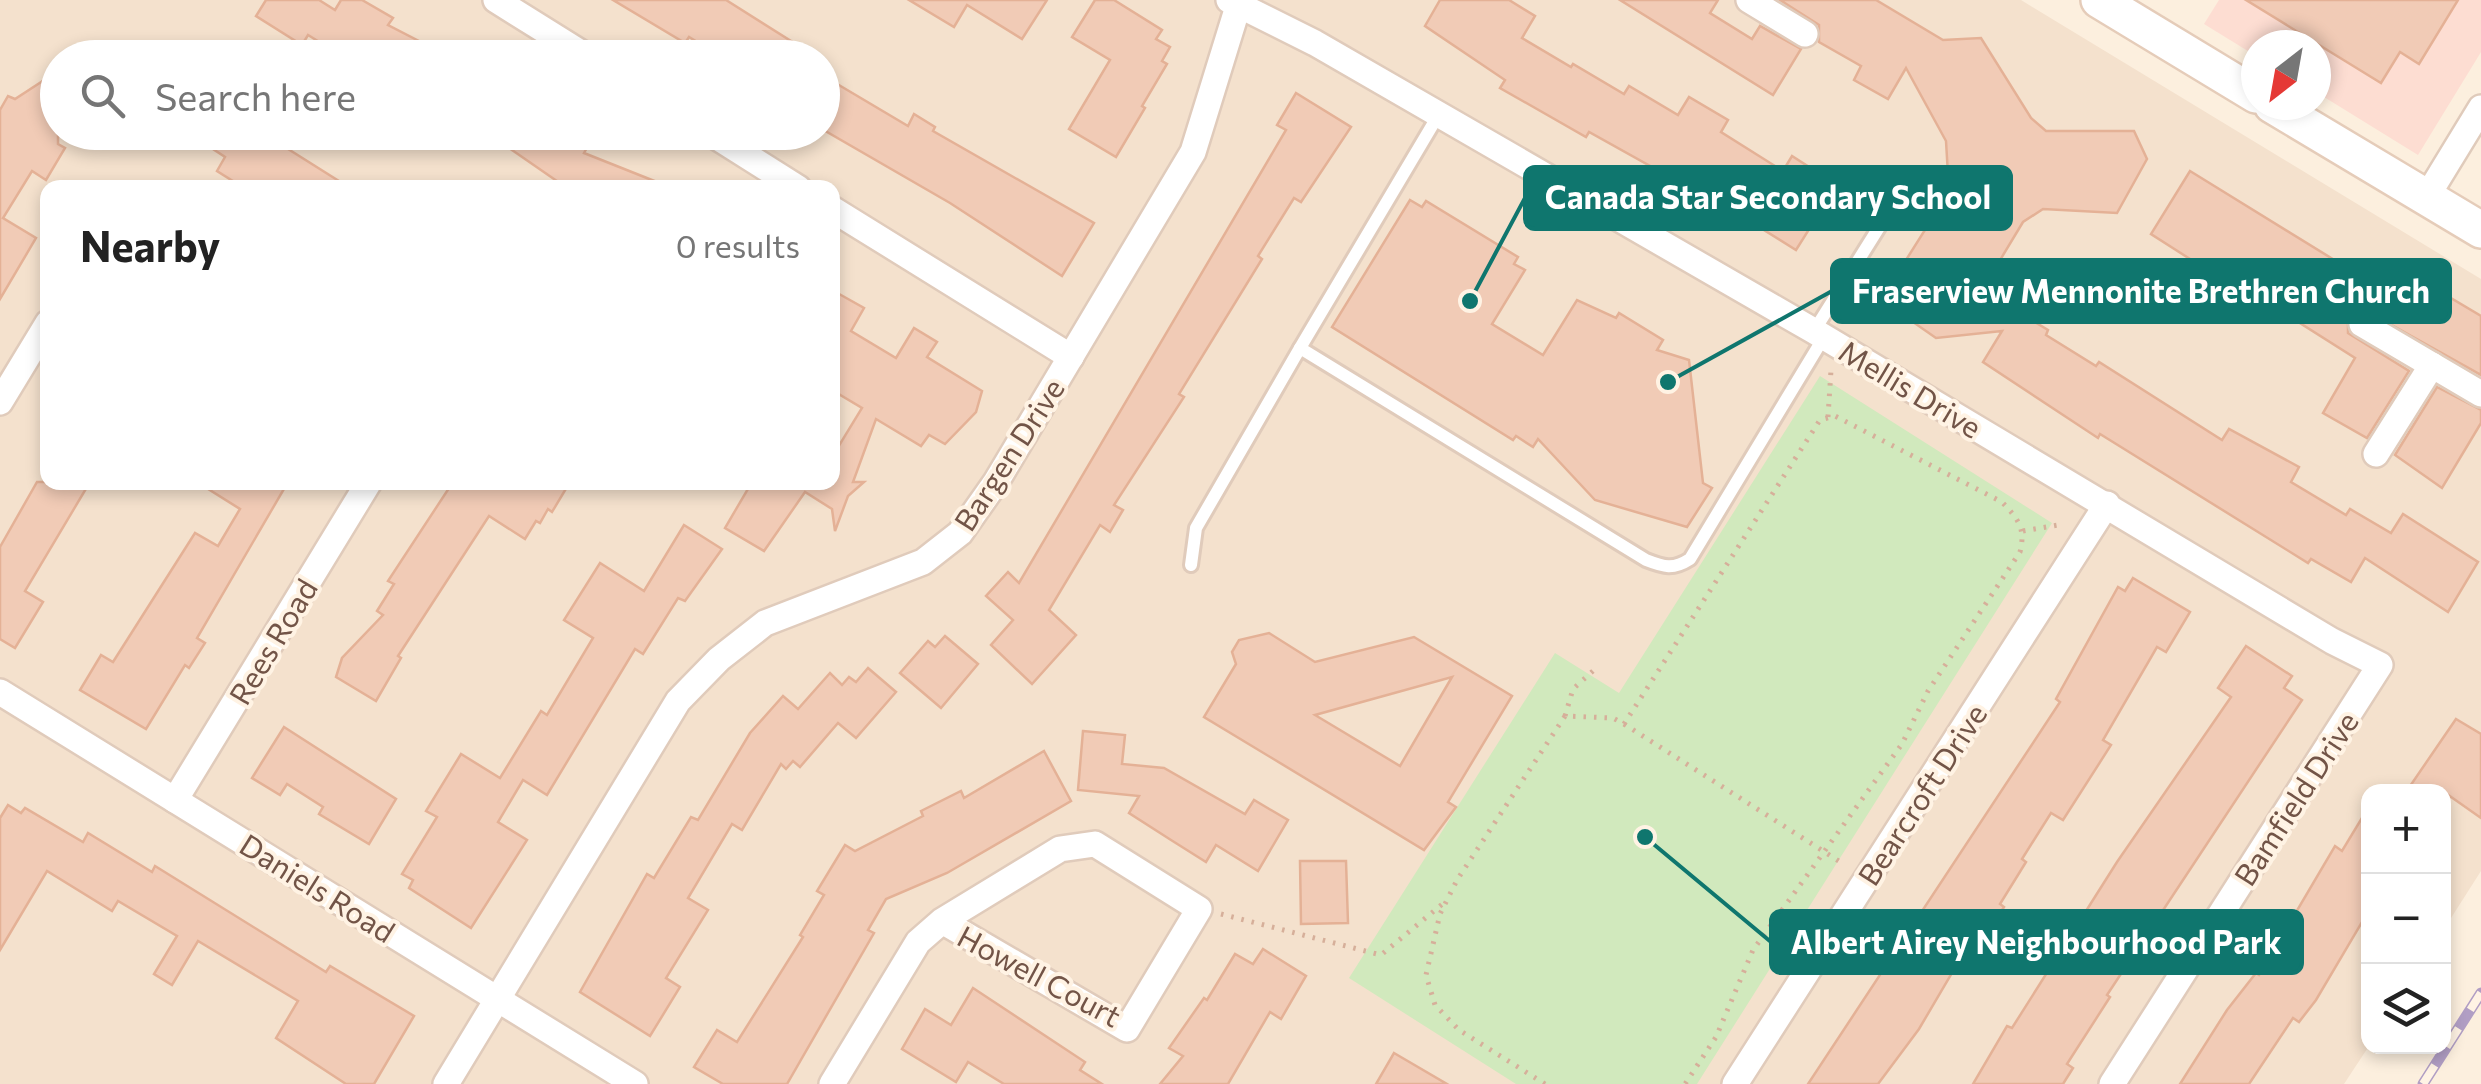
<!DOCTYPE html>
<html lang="en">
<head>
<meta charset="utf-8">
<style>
  :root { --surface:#fff; --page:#f6f6f6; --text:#222; --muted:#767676; --line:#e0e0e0 }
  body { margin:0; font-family:Commissioner,sans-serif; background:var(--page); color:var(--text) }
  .controls { position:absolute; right:30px; bottom:30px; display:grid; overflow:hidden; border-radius:20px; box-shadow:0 5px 15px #0003 }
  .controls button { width:90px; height:90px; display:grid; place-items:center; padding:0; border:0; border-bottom:2px solid var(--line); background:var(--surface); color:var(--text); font:50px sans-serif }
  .compass { position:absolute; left:2241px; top:30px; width:90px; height:90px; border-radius:50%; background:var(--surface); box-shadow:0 5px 15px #0003; rotate:211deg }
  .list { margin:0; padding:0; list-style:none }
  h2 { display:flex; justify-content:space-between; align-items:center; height:130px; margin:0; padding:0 40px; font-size:42px }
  h2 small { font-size:32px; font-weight:400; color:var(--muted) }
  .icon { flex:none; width:55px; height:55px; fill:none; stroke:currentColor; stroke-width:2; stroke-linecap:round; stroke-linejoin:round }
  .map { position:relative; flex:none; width:2481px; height:1084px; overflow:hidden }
  .search { position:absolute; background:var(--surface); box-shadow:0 5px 15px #0003; left:40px; top:40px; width:800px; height:110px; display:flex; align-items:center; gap:25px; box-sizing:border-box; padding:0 35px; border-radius:55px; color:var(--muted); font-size:38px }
  .panel { position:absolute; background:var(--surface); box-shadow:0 5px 15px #0003; left:40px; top:180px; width:800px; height:310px; border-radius:20px }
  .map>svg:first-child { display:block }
</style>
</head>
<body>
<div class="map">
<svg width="2481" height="1084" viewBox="0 0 2481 1084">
  <rect width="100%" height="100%" fill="#fcefde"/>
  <!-- residential -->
  <path fill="#f4e1cd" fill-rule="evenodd" d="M0 0H2021L2481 279V871L2444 929V792H2368L2369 1046 2344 1084H0ZM58 58H822V132H58ZM48 188H832V482H48Z"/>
  <!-- commercial -->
  <polygon fill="#fdddd2" points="2219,0 2481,0 2481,52 2418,155 2316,92 2316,45 2256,45 2256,56 2204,24"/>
  <!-- green -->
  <polygon fill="#d1e9bd" points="1820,376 2052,523 1697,1084 1516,1084 1349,978 1555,653 1619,693"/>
  <!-- building -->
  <g fill="#f1cbb6" stroke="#e4b196" stroke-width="2.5" fill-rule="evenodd">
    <polygon points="266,0 319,0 335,10 341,0 362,0 393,18 388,25 452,58 345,58 308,35 302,45 256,16"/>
    <polygon points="613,0 726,0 818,58 723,58 689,37 685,43"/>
    <polygon points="909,0 1047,0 1022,39 967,5 954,27"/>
    <polygon points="1095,0 1114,0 1162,30 1156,39 1170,47 1162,61 1167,64 1142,106 1145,108 1116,157 1069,129 1110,60 1072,37"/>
    <polygon points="1440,0 1509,0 1535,16 1522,38 1571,67 1573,64 1624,94 1629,86 1678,115 1689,97 1728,120 1721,132 1783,171 1792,156 1837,185 1796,250 1690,184 1688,187 1589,132 1586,137 1500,88 1505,80 1425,26"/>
    <polygon points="1620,0 1718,0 1710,13 1752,39 1760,26 1801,49 1773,95"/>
    <polygon points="1780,0 1876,0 1943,40 1981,38 2031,118 2046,131 2134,131 2147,159 2117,213 2043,209 2023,222 1982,290 2048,330 2046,335 2096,366 2099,362 2222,440 2229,429 2299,467 2291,482 2346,515 2350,509 2391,533 2403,514 2478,562 2448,612 2365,558 2351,582 2311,559 2308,563 2100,434 2098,438 1983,362 2002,331 1936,338 1900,313 1887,290 1949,192 1946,141 1906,68 1888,99 1854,80 1861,66 1819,42 1819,25"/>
    <polygon points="2246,0 2458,0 2419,64 2400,52 2381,83"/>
    <polygon points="58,71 58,144 65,148 46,180 32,171 3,218 36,238 0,299 0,110 8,96 15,99"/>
    <polygon points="822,75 908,126 914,114 935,127 933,131 1094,223 1062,276 950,203 822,129"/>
    <polygon points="1296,93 1351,127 1301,202 1294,198 1258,256 1262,259 1179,394 1184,397 1114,505 1123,510 1110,532 1100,525 1049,610 1076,635 1032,684 991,645 1013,620 986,596 1008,572 1019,583 1286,130 1277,125"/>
    <polygon points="187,132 261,132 350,188 244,188 217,171 225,157"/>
    <polygon points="486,132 568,132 589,144 584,153 672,188 567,188"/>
    <polygon points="2190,171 2383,290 2397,266 2481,316 2481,375 2361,308 2348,317 2348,333 2409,371 2367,438 2323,413 2355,358 2248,290 2240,303 2198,278 2204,268 2151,234"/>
    <polygon points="1410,200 1422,207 1426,201 1518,257 1514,264 1525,270 1492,324 1543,355 1577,300 1616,318 1619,313 1663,340 1657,350 1689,360 1703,483 1712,488 1687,527 1595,500 1538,439 1533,447 1516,436 1513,440 1332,327"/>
    <polygon points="832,290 864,308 851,331 896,358 914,328 937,342 927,357 982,391 976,412 945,444 929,435 921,446 876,419 853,482 864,482 848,496 835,531 832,509 805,492 764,551 725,528 752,482 832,482 832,457 862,408 832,390"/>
    <polygon points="2437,387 2481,410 2481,423 2442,488 2395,455"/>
    <polygon points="37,482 90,482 25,591 43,602 15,648 0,639 0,547"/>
    <polygon points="197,482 288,482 197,638 205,643 189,668 185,665 146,729 80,690 101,655 113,662 195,533 218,546 240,509"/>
    <polygon points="453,482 570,482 552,512 548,509 540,523 536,521 525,539 489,516 398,656 401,658 376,701 336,677 342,658 383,615 377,611 394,584 388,581"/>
    <polygon points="684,525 722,549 685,601 678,598 643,654 635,649 547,795 523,780 498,822 527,840 471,928 409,888 413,880 402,874 437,817 426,811 461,754 500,778 541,711 547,715 593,638 564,620 600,563 644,591"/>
    <polygon points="2133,578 2190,612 2166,652 2157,647 2103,740 2111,745 2063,820 2051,813 2022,859 2026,862 2000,904 2004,907 1981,943 1973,937 1919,1029 1878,1084 1808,1084 2060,702 2056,699 2118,587 2125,591"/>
    <path d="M1269 633 1315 662 1414 637 1512 696 1448 802 1456 807 1424 850 1204 717 1236 664 1232 652 1239 640ZM1452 677 1400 766 1315 715Z"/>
    <polygon points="945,636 978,664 941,708 900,673 928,641 935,647"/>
    <polygon points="2246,646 2292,676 2284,688 2302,700 2107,995 2110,997 2067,1064 2073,1068 2063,1084 1973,1084 2007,1026 2012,1028 2117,862 2231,697 2218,688"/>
    <polygon points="868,668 896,692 856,738 838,723 800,767 793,761 786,769 781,764 742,830 732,824 688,898 708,910 666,978 680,987 650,1036 580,992 647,874 654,878 691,817 698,820 750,733 783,696 798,709 830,673 842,685 849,677 856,682"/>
    <polygon points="2456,719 2481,734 2481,818 2444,792 2406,792"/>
    <polygon points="284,727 396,799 369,844 319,814 323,807 287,784 280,795 252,778"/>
    <polygon points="1083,731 1125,735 1122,764 1164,768 1245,814 1254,800 1288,820 1258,871 1216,845 1206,862 1171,840 1129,813 1139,796 1078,790"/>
    <polygon points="1044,751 1071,801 947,873 886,899 868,930 874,933 787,1084 723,1084 694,1067 717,1030 737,1042 803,937 800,935 824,895 817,891 845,845 855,851 923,816 921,811 961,791 964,798"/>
    <polygon points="8,805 21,813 25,808 83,842 88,833 152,872 155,866 326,972 330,966 414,1016 374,1084 346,1084 276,1038 298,1001 198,941 172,985 154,974 177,936 118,901 112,911 47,871 0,950 0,818"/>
    <polygon points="2368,808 2368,912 2316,1000 2299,1022 2293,1018 2249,1084 2180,1084 2227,1010 2256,973 2259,975 2335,846 2342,851"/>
    <polygon points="1300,861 1346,861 1348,923 1301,924"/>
    <polygon points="1263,949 1306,976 1281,1019 1270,1012 1228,1084 1160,1084 1183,1056 1169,1048 1204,998 1207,1000 1235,954 1253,964"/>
    <polygon points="973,988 1085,1062 1080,1070 1102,1084 1004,1084 968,1062 956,1082 902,1049 925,1009 951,1025"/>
    <polygon points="1394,1053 1447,1084 1376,1084"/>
  </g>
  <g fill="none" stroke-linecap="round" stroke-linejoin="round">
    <defs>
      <g id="service">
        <path d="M1439 114 1300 348 1646 560C1664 567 1673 570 1690 559L1824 337"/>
        <polyline points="1814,331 1908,181"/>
        <polyline points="1191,565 1196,528 1300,348"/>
      </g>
      <g id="minor">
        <polyline points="496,0 589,58"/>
        <polyline points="1229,0 1315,43 1814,331 2332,641 2380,665 2112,1084"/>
        <polyline points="1749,0 1805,34"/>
        <polyline points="709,132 798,188"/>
        <polyline points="2426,198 2481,108"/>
        <polyline points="832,209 1071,357"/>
        <polyline points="2362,324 2481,394"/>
        <polyline points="0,402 48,323"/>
        <polyline points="2376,454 2432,365"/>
        <polyline points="0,692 635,1084"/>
        <polyline points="175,800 369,482"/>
        <polyline points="446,1084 678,701 719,659 765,623 923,562 960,533 996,482 1193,152 1240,0"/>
        <polyline points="832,1084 918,942 942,921 1060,849 1095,844 1199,909 1127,1029 942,921"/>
        <polyline points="1735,1084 2107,504"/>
      </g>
      <g id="secondary">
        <polyline points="2099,0 2256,95"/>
        <polyline points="2272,105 2481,230"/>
      </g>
    </defs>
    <!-- service casing -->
    <use href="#service" stroke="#e0cbbb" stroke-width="18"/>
    <!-- minor casing -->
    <use href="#minor" stroke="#e0cbbb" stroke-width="30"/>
    <!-- secondary casing -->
    <use href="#secondary" stroke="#e5ccb9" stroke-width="40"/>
    <!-- path -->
    <g stroke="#d6af9a" stroke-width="5" stroke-dasharray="2.5 8" stroke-linecap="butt">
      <polyline points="1828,417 1831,370"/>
      <polyline points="2023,531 2064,524"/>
      <polyline points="1565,716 1573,689 1594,670"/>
      <polyline points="1624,724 1845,865"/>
      <polyline points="1221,914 1381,955 1446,901"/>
      <path d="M1545 1084 1459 1030 1435 1005 1426 975 1440 914 1457 880 1565 716 1613 718 1624 724 1820 420 1835 416 2002 502C2018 519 2026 528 2020 552L1928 691 1902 744 1753 950 1716 1037 1685 1084"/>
    </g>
    <!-- service -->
    <use href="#service" stroke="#fff" stroke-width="12"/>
    <!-- minor -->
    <use href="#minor" stroke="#fff" stroke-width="25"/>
    <!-- secondary -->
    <use href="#secondary" stroke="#fff" stroke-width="35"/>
    <defs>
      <polyline id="rail" points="2423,1084 2481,993"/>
    </defs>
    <!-- rail casing -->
    <use href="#rail" stroke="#b19ec4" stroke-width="11"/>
    <!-- rail -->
    <use href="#rail" stroke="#fff3e4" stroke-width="8" stroke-dasharray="22" stroke-linecap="butt"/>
  </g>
  <g text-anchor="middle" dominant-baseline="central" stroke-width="8" stroke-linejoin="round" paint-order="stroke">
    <!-- street labels -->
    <g font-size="30" fill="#725447" stroke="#fff3e4">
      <text transform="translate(1911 388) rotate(31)">Mellis Drive</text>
      <text transform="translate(1008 454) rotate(-57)">Bargen Drive</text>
      <text transform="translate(272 641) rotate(-59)">Rees Road</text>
      <text transform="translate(1921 794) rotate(-57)">Bearcroft Drive</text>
      <text transform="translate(2295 798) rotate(-57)">Bamfield Drive</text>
      <text transform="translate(318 887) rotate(32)">Daniels Road</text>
      <text transform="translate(1040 975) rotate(28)">Howell Court</text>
    </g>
  </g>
  <!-- callouts -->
  <path fill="none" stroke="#0f766e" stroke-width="4" d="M1470 301L1525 198M1668 382L1832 291M1645 837L1771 942"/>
  <g fill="#0f766e" stroke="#fff3e4" stroke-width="4">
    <circle cx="1470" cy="301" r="10"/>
    <circle cx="1668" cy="382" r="10"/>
    <circle cx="1645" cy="837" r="10"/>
  </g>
  <g fill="#0f766e" stroke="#0f766e" stroke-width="4">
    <rect x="1525" y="167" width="486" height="62" rx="10"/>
    <rect x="1832" y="260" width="618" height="62" rx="10"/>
    <rect x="1771" y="911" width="531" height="62" rx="10"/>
  </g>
  <g font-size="32" text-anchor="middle" font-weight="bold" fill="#fff">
    <text x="1768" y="209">Canada Star Secondary School</text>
    <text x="2141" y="303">Fraserview Mennonite Brethren Church</text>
    <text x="2036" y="954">Albert Airey Neighbourhood Park</text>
  </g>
</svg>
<div class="controls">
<button>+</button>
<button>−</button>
<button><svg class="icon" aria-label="layers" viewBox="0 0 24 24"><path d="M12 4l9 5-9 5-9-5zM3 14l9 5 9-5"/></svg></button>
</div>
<svg class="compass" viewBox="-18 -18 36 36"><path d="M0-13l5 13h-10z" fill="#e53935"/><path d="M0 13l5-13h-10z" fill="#767676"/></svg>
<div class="search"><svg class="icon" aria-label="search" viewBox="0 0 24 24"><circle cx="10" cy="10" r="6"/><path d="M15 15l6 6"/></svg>Search here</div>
<section class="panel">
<h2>Nearby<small>0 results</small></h2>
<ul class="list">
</ul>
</section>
</div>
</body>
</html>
